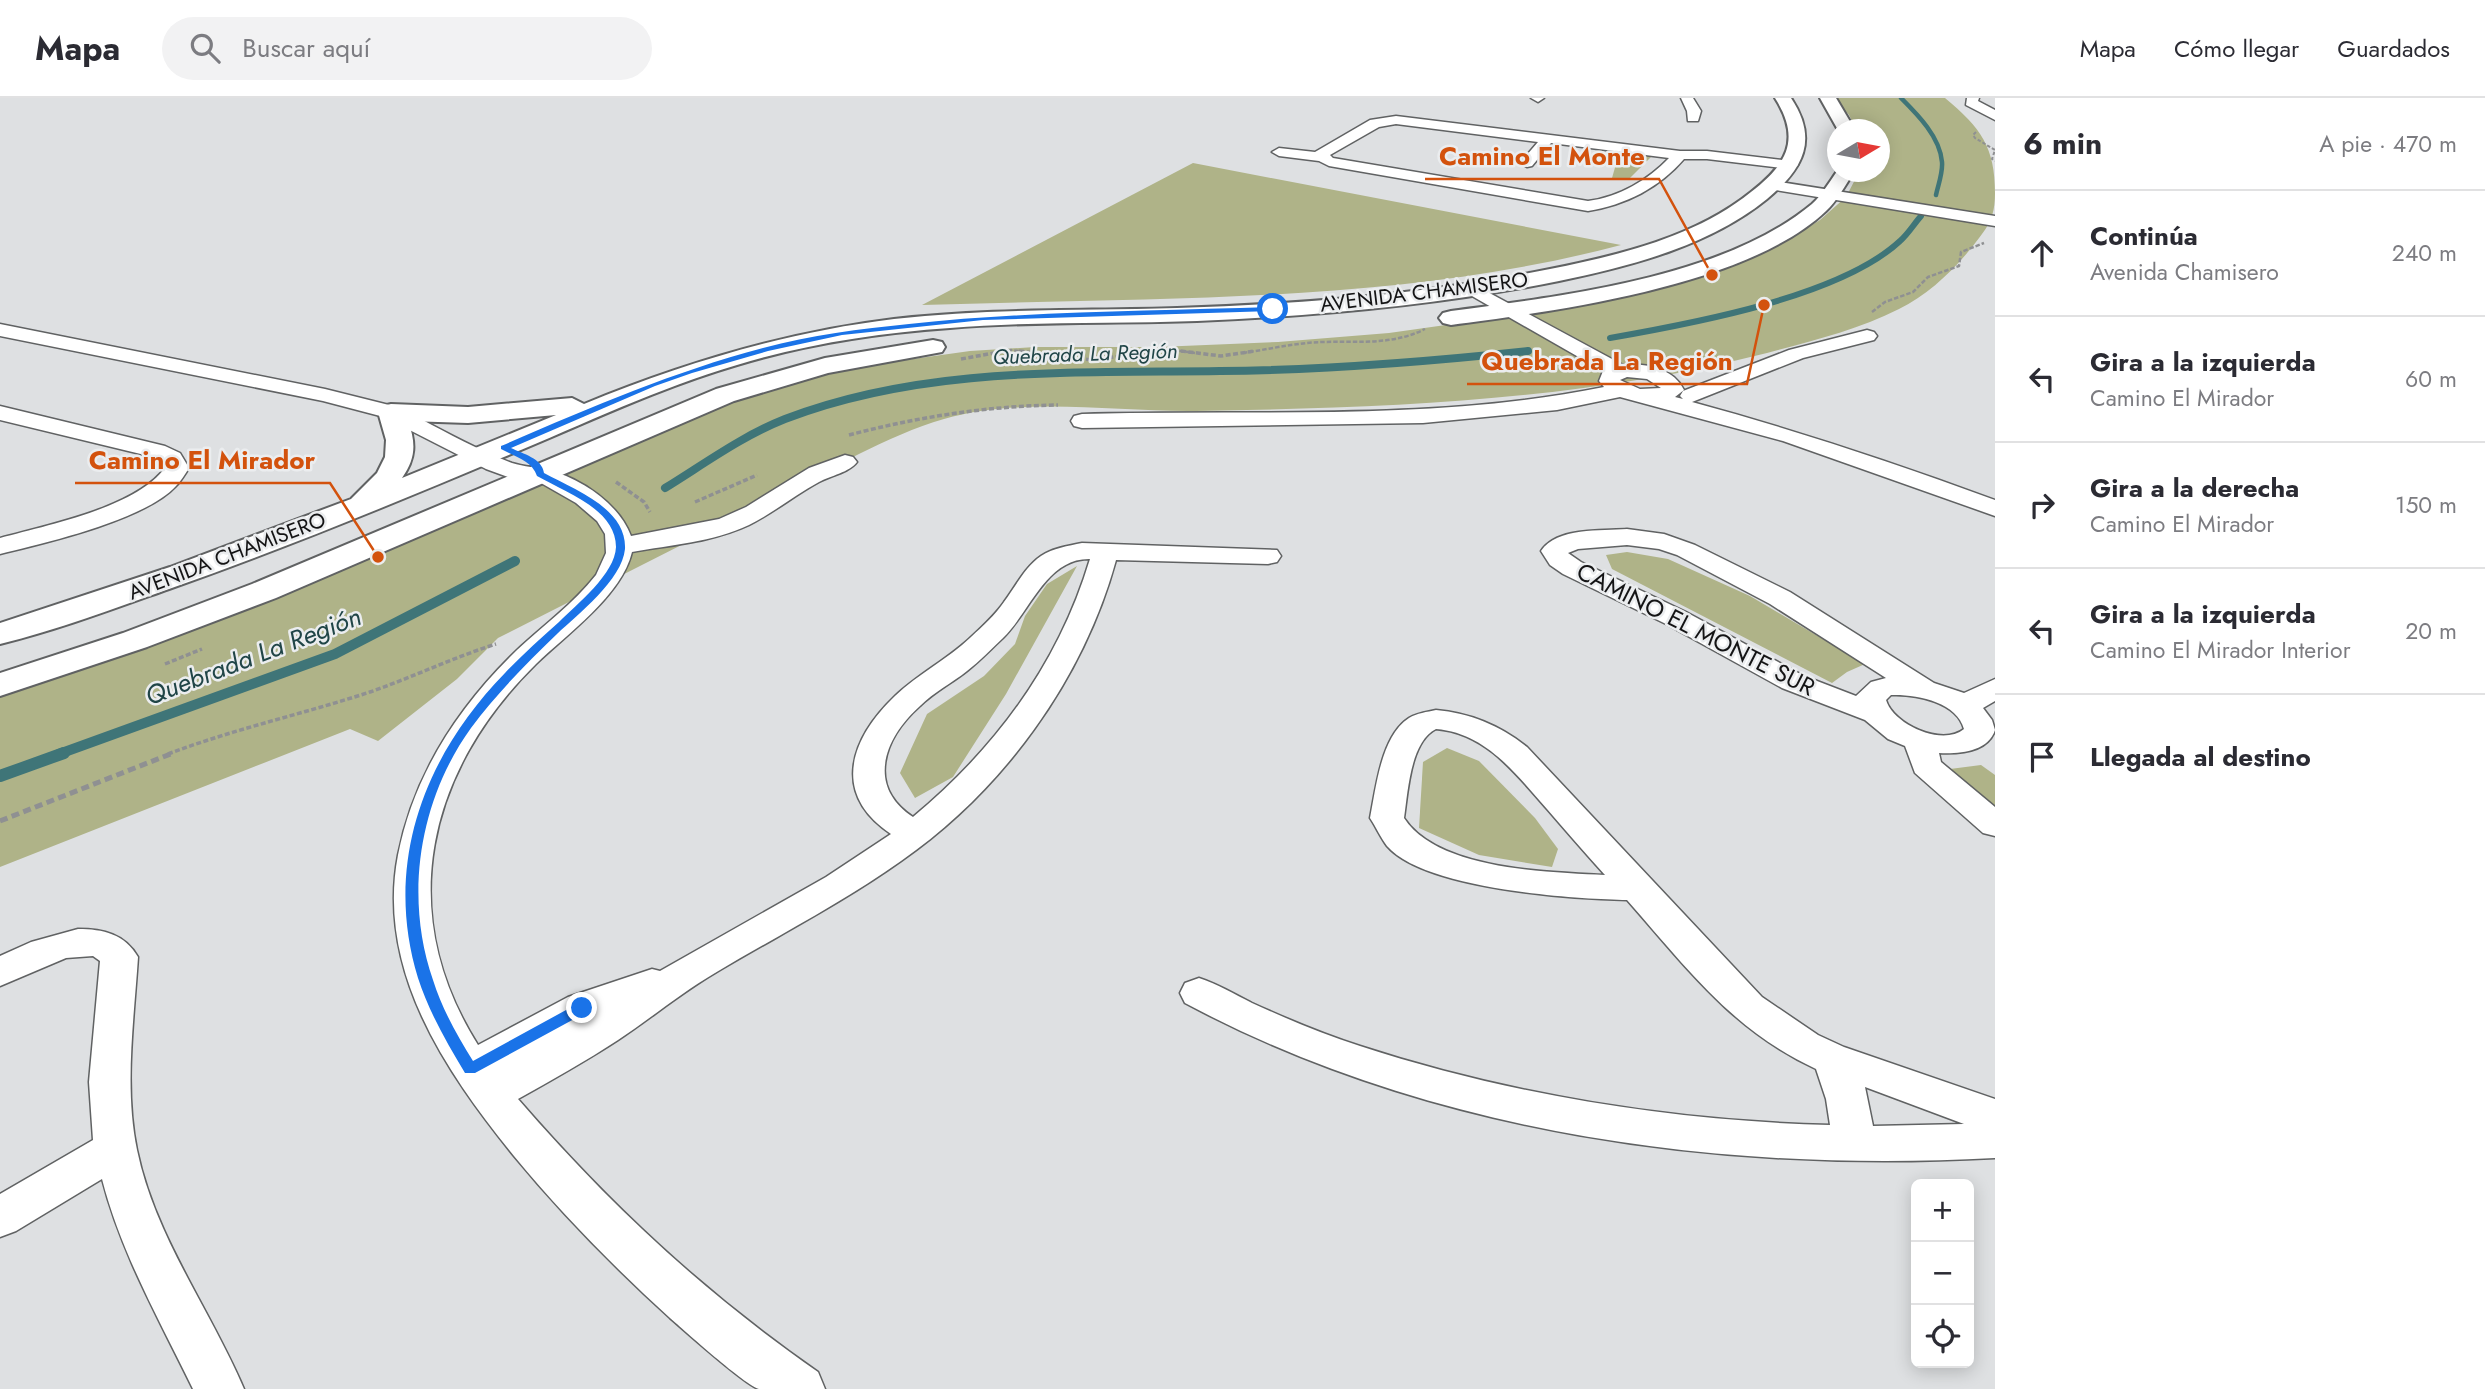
<!DOCTYPE html>
<html lang="es">
<head>
<meta charset="utf-8">
<style>
  :root { --surface:#fff; --page:#f2f2f3; --text:#2b2b33; --muted:#7c7c81; --line:#e1e1e2 }
  body { margin:0; font-family:Jost,sans-serif; background:var(--page); color:var(--text) }
  .controls { position:absolute; right:21px; bottom:21px; display:grid; overflow:hidden; border-radius:10px; box-shadow:0 4px 18px #0003 }
  .controls button { width:63px; height:63px; display:grid; place-items:center; padding:0; border:0; border-bottom:2px solid var(--line); background:var(--surface); color:var(--text); font:35px sans-serif }
  .compass { position:absolute; left:1827px; top:21px; width:63px; height:63px; border-radius:50%; background:var(--surface); box-shadow:0 4px 18px #0003; rotate:80deg }
  .stop { position:absolute; width:21px; height:21px; margin:-16px; border:5px solid #1a73e8; border-radius:50%; background:#fff }
  .stop.end { background:#1a73e8; border-color:#fff; box-shadow:0 2px 7px #0008 }
  .list { margin:0; padding:0; list-style:none }
  h2 { display:flex; justify-content:space-between; align-items:center; height:91px; margin:0; padding:0 28px; font-size:30px }
  h2 small { font-size:23px; font-weight:400; color:var(--muted) }
  .list li { display:grid; grid-template-columns:46px 1fr auto; gap:21px; align-items:center; box-sizing:border-box; height:126px; padding:0 28px; border-top:2px solid var(--line) }
  .list b { display:block; font-size:26px; white-space:nowrap }
  .list p { margin:0; font-size:23px; white-space:nowrap; color:var(--muted) }
  .list em { font-size:23px; font-style:normal; color:var(--muted) }
  .icon { flex:none; width:38px; height:38px; fill:none; stroke:currentColor; stroke-width:2; stroke-linecap:round; stroke-linejoin:round }
  .map { position:relative; flex:none; width:1995px; height:1291px; overflow:hidden }
  header { display:flex; align-items:center; gap:42px; box-sizing:border-box; height:98px; padding:0 35px; background:var(--surface); border-bottom:2px solid var(--line) }
  header strong { font-size:33px }
  nav { display:flex; gap:38px; margin-inline-start:auto; font-size:24px }
  .search { width:490px; height:63px; background:var(--page); display:flex; align-items:center; gap:18px; box-sizing:border-box; padding:0 24px; border-radius:38px; color:var(--muted); font-size:26px }
  main { display:flex }
  aside { flex:1; background:var(--surface) }
  .map>svg:first-child { display:block }
</style>
</head>
<body>
<header>
<strong>Mapa</strong>
<div class="search"><svg class="icon" aria-label="search" viewBox="0 0 24 24"><circle cx="10" cy="10" r="6"/><path d="M15 15l6 6"/></svg>Buscar aquí</div>
<nav><a>Mapa</a><a>Cómo llegar</a><a>Guardados</a></nav>
</header>
<main>
<div class="map">
<svg width="1995" height="1291" viewBox="0 0 1995 1291">
  <rect width="100%" height="100%" fill="#dee0e2"/>
  <!-- green -->
  <g fill="#afb388">
    <path d="M1834 0H1945C1981 30 1995 49 1995 95 1995 112 1992 123 1982 136 1961 165 1932 195 1899 211 1858 232 1811 243 1767 255 1580 303 1388 310 1196 313 1114 314 1024 298 944 321 886 338 832 371 778 398 685 445 591 493 498 540L457 581 378 643 350 631 0 769V597L282 495 357 466 661 329 780 288 863 268 970 253 1035 249H1158L1278 244 1389 235 1467 224 1735 165 1784 144 1820 122 1846 99 1859 74H1880V32L1856 31 1849 17Z"/>
    <polygon points="1620,52 1653,57 1628,82 1612,80"/>
    <path d="M1193 65 1621 147C1393 207 1156 199 922 207Z"/>
    <polygon points="1627,454 1668,461 1750,498 1865,566 1847,574 1832,585 1612,471 1606,457"/>
    <polygon points="1077,468 1006,596 953,679 915,700 900,675 927,616 984,578 1015,546 1025,518 1047,486"/>
    <polygon points="1447,650 1479,663 1535,720 1558,751 1552,769 1479,757 1419,730 1423,664"/>
    <polygon points="1981,667 1995,677 1995,710 1950,671"/>
  </g>
  <g fill="none" stroke-linecap="round" stroke-linejoin="round">
    <!-- stream-far4 -->
    <path stroke="#3f7578" stroke-width="4.5" d="M1901 0C1918 17 1940 39 1942 64 1943 75 1938 87 1936 97"/>
    <!-- stream-far3 -->
    <g stroke="#3f7578" stroke-width="6">
      <path d="M1610 240C1690 226 1840 199 1900 143 1908 136 1914 126 1921 118"/>
      <polyline points="1512,255 1528,253"/>
    </g>
    <!-- stream-far2 -->
    <path stroke="#3f7578" stroke-width="8" d="M665 390C704 366 742 338 785 321 923 268 1074 275 1220 273 1323 272 1425 264 1528 253"/>
    <!-- stream-far1 -->
    <polyline stroke="#3f7578" stroke-width="10" points="59,656 335,556 515,463"/>
    <!-- stream -->
    <polyline stroke="#3f7578" stroke-width="12" points="0,678 64,655"/>
    <defs>
      <g id="minor">
        <polygon points="1531,0 1544,0 1538,4"/>
        <polygon points="1681,0 1693,0 1701,13 1698,23 1688,23 1687,13"/>
        <polygon points="1967,0 1979,0 1978,3 1995,12 1995,22 1966,7"/>
        <path d="M1396 18 1680 53H1707L1791 63 1798 67 1791 71 1707 61H1684C1659 90 1625 107 1588 113L1329 68 1319 63 1279 58 1272 54 1279 50 1315 54 1370 22ZM1396 26 1538 44 1520 65 1527 69 1532 68 1551 45 1669 60C1648 82 1619 99 1588 103L1333 60 1330 57 1379 29Z"/>
        <polygon points="1774,83 1995,118 1995,128 1769,91 1766,88"/>
        <path d="M1471 185 1623 267C1646 265 1673 270 1684 292L1675 299 1683 301 1680 298 1683 293 1789 252 1867 232 1874 234 1877 238 1874 242 1803 260 1692 304C1795 332 1895 365 1995 402V418L1783 343 1620 299 1557 312 1423 325 1082 330 1074 328 1071 323 1074 318 1082 316C1256 311 1432 324 1604 289L1599 283 1603 273 1465 194 1462 190ZM1627 279 1647 281 1661 290 1640 291 1620 282Z"/>
        <path d="M0 226 325 291 417 314 419 320C449 336 480 353 512 365 524 369 537 369 549 372 582 381 619 406 631 438L719 421 746 409 809 370 845 357 853 359 857 364C850 374 830 378 819 384 795 397 773 415 749 427 713 444 671 447 632 454 622 497 567 536 536 566 427 673 394 814 478 947L568 899 652 871 660 873 826 779 891 736C831 696 850 641 895 598 918 576 948 561 971 539 983 528 995 517 1004 504 1016 488 1025 469 1041 458 1053 450 1068 448 1082 445L1277 452 1281 458 1277 464 1268 466 1116 462C1083 582 1003 692 901 763 842 805 777 838 715 875 681 895 651 920 618 942 586 963 552 982 518 1001 609 1106 703 1194 818 1274L825 1291C807 1291 776 1291 759 1291 746 1288 684 1232 670 1220 614 1169 562 1116 514 1058 446 974 376 872 398 757 414 676 458 609 517 552 543 528 574 505 596 477L606 455 605 436 597 423 576 405 541 385 508 379 486 371 384 319 323 303 0 238ZM1090 461C1059 565 996 650 913 719 866 688 884 640 920 608 934 594 952 585 967 573 980 563 991 551 1003 540 1030 514 1046 460 1090 461Z"/>
        <path d="M0 308 165 348 180 355 189 370C185 376 181 383 176 388 145 422 45 445 0 456V440C47 427 135 410 165 370L162 364 149 358 0 322Z"/>
        <path d="M1627 431 1664 436 1695 447 1790 494 1934 585 1964 595 1995 581V603L1983 610 1992 622 1995 632C1988 654 1959 656 1939 655L1941 664 1995 709V738L1983 735 1915 675 1905 648 1888 641 1865 622 1782 590 1666 526 1563 476 1550 467 1541 453C1557 429 1601 433 1627 431ZM1627 447 1659 451 1677 457 1770 506 1886 580 1871 584 1856 598 1804 578 1686 514 1581 464 1568 455 1578 451ZM1891 597C1916 596 1957 604 1964 631 1942 649 1893 626 1886 602Z"/>
        <path d="M1436 612C1470 615 1501 628 1527 649L1762 899 1818 937 1844 949 1995 1001V1060C1721 1075 1430 1036 1185 905L1180 895 1185 885 1199 880C1218 886 1234 896 1252 905 1287 921 1323 936 1360 948 1510 997 1673 1023 1830 1027L1826 1001 1816 971C1732 932 1687 870 1627 802 1572 801 1424 791 1387 748 1381 740 1376 729 1370 720 1376 690 1381 638 1409 620 1417 615 1427 614 1436 612ZM1436 631C1486 635 1516 676 1547 711 1566 733 1585 755 1605 777 1547 774 1438 772 1404 720 1408 694 1410 644 1436 631ZM1865 989 1964 1026 1873 1028Z"/>
        <path d="M78 831C103 831 125 836 138 859 134 922 124 989 137 1052 155 1139 210 1211 244 1291H193C160 1223 121 1155 102 1081L16 1133 0 1139V1096L93 1042 89 984 100 863 93 858 66 860 0 888V858L31 844Z"/>
      </g>
      <g id="tertiary">
        <path d="M1775 0H1791C1819 42 1803 71 1767 101 1709 148 1631 168 1559 183 1440 207 1318 218 1197 223 1114 226 1032 223 950 230 878 235 806 246 737 267 655 291 578 329 499 361 390 407 280 452 169 491 113 511 57 532 0 546V525L170 469 351 401 377 375 385 359 386 342 378 314 382 308 391 306 468 309 572 300 584 306C684 265 786 234 894 221 988 210 1083 213 1177 210 1302 206 1428 196 1550 171 1620 157 1695 139 1751 94 1786 67 1802 42 1775 0ZM556 317 402 380C416 360 416 345 408 323L468 325Z"/>
        <polygon points="1820,0 1836,0 1855,32 1838,32"/>
        <path d="M1838 72 1854 74C1846 86 1837 103 1826 113 1747 188 1557 213 1451 227L1443 225 1439 220 1443 215 1451 213C1562 198 1723 180 1812 106 1822 97 1830 83 1838 72Z"/>
        <polygon points="933,242 942,244 945,249 942,254 828,275 734,303 276,500 147,549 0,598 0,575 123,535 252,486 716,291 825,260"/>
      </g>
    </defs>
    <!-- minor casing -->
    <use href="#minor" stroke="#606263" stroke-width="3"/>
    <!-- tertiary casing -->
    <use href="#tertiary" stroke="#606263" stroke-width="4"/>
    <!-- path-far3 -->
    <polyline stroke="#8f9092" stroke-width="2" stroke-dasharray="3.5 2" stroke-linecap="butt" points="1976,34 1973,37 1975,40 1995,52 1992,61 1995,63"/>
    <!-- path-far2 -->
    <g stroke="#8f9092" stroke-width="2.5" stroke-dasharray="4.5 2" stroke-linecap="butt">
      <polyline points="1872,214 1885,204 1913,194 1928,179 1959,168 1961,154 1984,145"/>
      <polyline points="995,255 1011,252 1034,255"/>
      <polyline points="1134,255 1173,252 1195,255"/>
      <path d="M1243 255C1264 252 1286 247 1307 245 1349 241 1387 250 1425 231"/>
    </g>
    <!-- path-far1 -->
    <g stroke="#8f9092" stroke-width="3.5" stroke-dasharray="5 2.5" stroke-linecap="butt">
      <polyline points="1019,253 1092,262 1155,253"/>
      <polyline points="1181,253 1221,258 1255,253"/>
      <polyline points="961,261 1005,253"/>
      <polyline points="1686,263 1705,262"/>
      <path d="M849 337C918 319 987 308 1058 307"/>
      <polyline points="616,384 644,404 650,414"/>
      <polyline points="695,404 757,377"/>
      <polyline points="165,566 202,551"/>
      <path d="M168 656C234 631 303 616 370 594 413 579 452 560 496 546"/>
    </g>
    <!-- path -->
    <polyline stroke="#8f9092" stroke-width="5" stroke-dasharray="8 4.5" stroke-linecap="butt" points="0,723 173,655"/>
    <!-- minor -->
    <use href="#minor" fill="#fff" fill-rule="evenodd"/>
    <!-- tertiary -->
    <use href="#tertiary" fill="#fff" fill-rule="evenodd"/>
  </g>
  <!-- route -->
  <path fill="#1a73e8" d="M1273 209 1276 213 983 222 842 237 768 253 692 275 655 288 511 350C523 356 542 360 544 375 573 391 627 410 625 451 622 482 578 516 557 536 526 566 497 595 471 630 419 702 404 799 433 882 442 911 457 937 473 963L577 906 582 905 589 910 587 914 475 975H465C447 945 429 914 418 880 383 766 424 658 505 575 522 557 541 540 559 524 577 506 615 476 616 449 616 411 565 394 537 378 532 363 516 359 501 351V348C587 311 672 274 763 250 811 237 860 231 909 226 1030 213 1152 213 1273 209Z"/>
  <g text-anchor="middle" dominant-baseline="central" stroke-width="5" stroke-linejoin="round" paint-order="stroke">
    <!-- far-street labels -->
    <g font-size="21" fill="#141415" stroke="#ebedef">
      <text transform="translate(1424 194) rotate(-7)">AVENIDA CHAMISERO</text>
      <text transform="translate(227 458) rotate(-21)">AVENIDA CHAMISERO</text>
    </g>
    <!-- far-water labels -->
    <g font-size="21" font-style="italic" fill="#204547" stroke="#ebedef">
      <text transform="translate(1085 256) rotate(-2)">Quebrada La Región</text>
    </g>
    <!-- street labels -->
    <g font-size="24" fill="#141415" stroke="#ebedef">
      <text transform="translate(1696 531) rotate(27)">CAMINO EL MONTE SUR</text>
    </g>
    <!-- water labels -->
    <g font-size="26" font-style="italic" fill="#204547" stroke="#ebedef">
      <text transform="translate(253 558) rotate(-21)">Quebrada La Región</text>
    </g>
  </g>
  <!-- callouts -->
  <path fill="none" stroke="#d3520d" stroke-width="2.5" d="M1712 177L1659 81H1425M1764 207L1747 286H1467M378 459L330 385H75"/>
  <g fill="#d3520d" stroke="#ebedef" stroke-width="2.5">
    <circle cx="1712" cy="177" r="7"/>
    <circle cx="1764" cy="207" r="7"/>
    <circle cx="378" cy="459" r="7"/>
  </g>
  <g font-size="26" text-anchor="middle" font-weight="bold" fill="#d3520d" stroke="#ebedef" stroke-width="5" stroke-linejoin="round" paint-order="stroke">
    <text x="1542" y="67">Camino El Monte</text>
    <text x="1607" y="272">Quebrada La Región</text>
    <text x="202" y="371">Camino El Mirador</text>
  </g>
</svg>
<div class="controls">
<button>+</button>
<button>−</button>
<button><svg class="icon" aria-label="locate" viewBox="0 0 24 24"><circle cx="12" cy="12" r="6"/><path d="M12 2v4M12 18v4M2 12h4M18 12h4"/></svg></button>
</div>
<svg class="compass" viewBox="-18 -18 36 36"><path d="M0-13l5 13h-10z" fill="#e53935"/><path d="M0 13l5-13h-10z" fill="#7c7c81"/></svg>
<div class="stop" style="left:1273px;top:211px"></div>
<div class="stop end" style="left:582px;top:910px"></div>
</div>
<aside>
<h2>6 min<small>A pie · 470 m</small></h2>
<ul class="list">
<li><svg class="icon" aria-label="ahead" viewBox="0 0 24 24"><path d="M12 20V5M6 11l6-6 6 6"/></svg><div><b>Continúa</b><p>Avenida Chamisero</p></div><em>240 m</em></li>
<li><svg class="icon" aria-label="left" viewBox="0 0 24 24"><path d="M17 20v-9H6M10 6l-5 5 5 5"/></svg><div><b>Gira a la izquierda</b><p>Camino El Mirador</p></div><em>60 m</em></li>
<li><svg class="icon" aria-label="right" viewBox="0 0 24 24"><path d="M7 20v-9h11M14 6l5 5-5 5"/></svg><div><b>Gira a la derecha</b><p>Camino El Mirador</p></div><em>150 m</em></li>
<li><svg class="icon" aria-label="left" viewBox="0 0 24 24"><path d="M17 20v-9H6M10 6l-5 5 5 5"/></svg><div><b>Gira a la izquierda</b><p>Camino El Mirador Interior</p></div><em>20 m</em></li>
<li><svg class="icon" aria-label="arrive" viewBox="0 0 24 24"><path d="M6 21V4h12l-3 4 3 4H6"/></svg><div><b>Llegada al destino</b></div></li>
</ul>
</aside>
</main>
</body>
</html>
